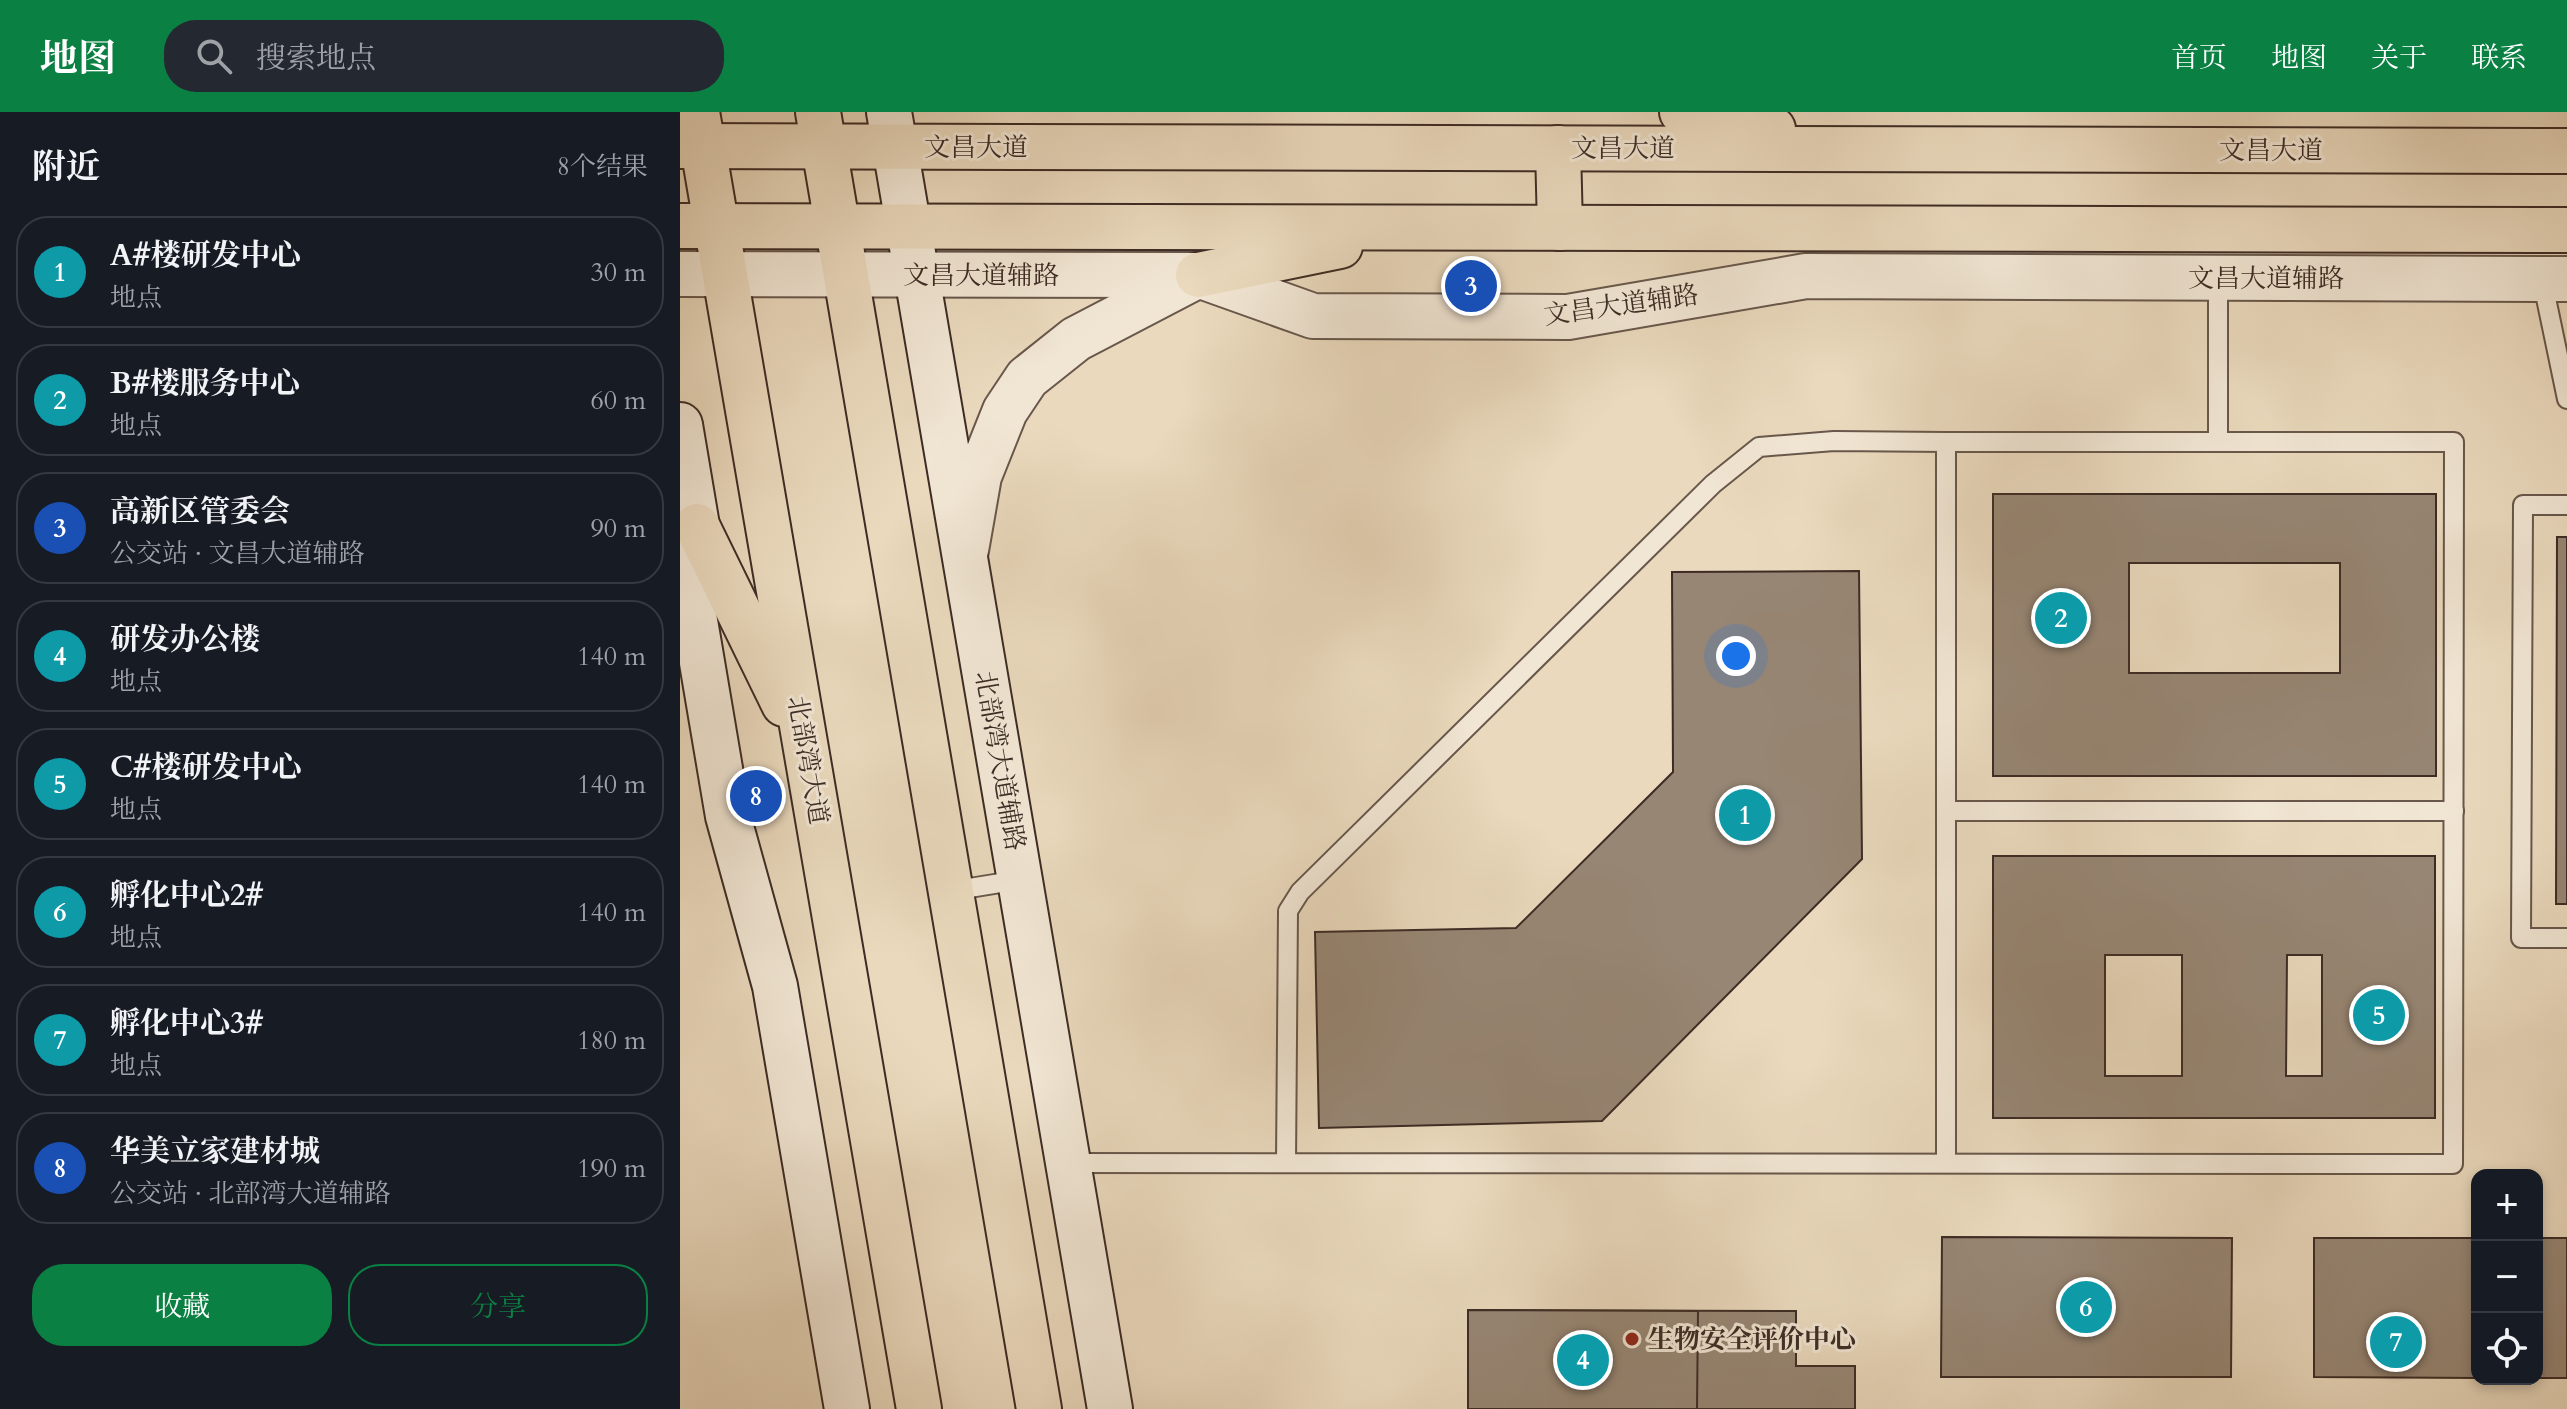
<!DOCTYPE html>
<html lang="zh">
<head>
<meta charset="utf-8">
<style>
  :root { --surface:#171b24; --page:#242831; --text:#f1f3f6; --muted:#9ea1a6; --line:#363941; --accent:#0b8043 }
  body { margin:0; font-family:Cardo,"Noto Serif SC",serif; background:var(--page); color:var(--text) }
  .controls { position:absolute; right:24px; bottom:24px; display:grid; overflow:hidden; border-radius:16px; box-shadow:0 4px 12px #0003 }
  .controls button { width:72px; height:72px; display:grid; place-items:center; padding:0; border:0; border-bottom:2px solid var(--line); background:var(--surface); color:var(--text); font:40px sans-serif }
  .you { position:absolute; left:1056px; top:544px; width:28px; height:28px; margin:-20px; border:6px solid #fff; border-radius:50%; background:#1a73e8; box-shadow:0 0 0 12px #1a73e833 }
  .badge { display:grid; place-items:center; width:52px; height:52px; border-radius:50%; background:var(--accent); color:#fff; font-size:26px; font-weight:700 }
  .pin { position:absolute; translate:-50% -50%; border:4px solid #fff; box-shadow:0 2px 8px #0006 }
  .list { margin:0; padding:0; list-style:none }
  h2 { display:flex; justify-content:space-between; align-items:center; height:104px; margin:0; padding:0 32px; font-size:34px }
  h2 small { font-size:26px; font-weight:400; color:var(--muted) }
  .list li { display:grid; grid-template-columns:52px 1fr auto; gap:24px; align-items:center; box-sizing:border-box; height:112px; margin:0 16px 16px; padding:0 16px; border:2px solid var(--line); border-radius:32px }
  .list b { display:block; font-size:30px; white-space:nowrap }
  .list p { margin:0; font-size:26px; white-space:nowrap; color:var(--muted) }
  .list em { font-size:26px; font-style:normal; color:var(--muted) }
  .actions { display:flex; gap:16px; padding:24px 32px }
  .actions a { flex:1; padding:18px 0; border:2px solid var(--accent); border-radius:32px; text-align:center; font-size:28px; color:var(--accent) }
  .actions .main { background:var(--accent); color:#fff }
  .icon { flex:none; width:44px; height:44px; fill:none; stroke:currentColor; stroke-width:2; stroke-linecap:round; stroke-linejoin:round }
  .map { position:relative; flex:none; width:1887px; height:1297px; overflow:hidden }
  header { display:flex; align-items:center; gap:48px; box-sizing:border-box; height:112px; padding:0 40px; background:var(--accent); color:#fff }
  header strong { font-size:38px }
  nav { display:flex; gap:44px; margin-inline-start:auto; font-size:28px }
  .search { width:560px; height:72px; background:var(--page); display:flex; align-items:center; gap:20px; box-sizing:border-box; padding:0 28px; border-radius:32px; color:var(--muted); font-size:30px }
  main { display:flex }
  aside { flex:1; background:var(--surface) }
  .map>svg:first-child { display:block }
</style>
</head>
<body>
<header>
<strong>地图</strong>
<div class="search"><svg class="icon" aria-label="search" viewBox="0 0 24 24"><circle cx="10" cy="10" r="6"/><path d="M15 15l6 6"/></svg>搜索地点</div>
<nav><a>首页</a><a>地图</a><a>关于</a><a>联系</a></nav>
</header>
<main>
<aside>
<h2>附近<small>8个结果</small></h2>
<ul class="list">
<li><span class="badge" style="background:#0f9aa8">1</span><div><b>A#楼研发中心</b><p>地点</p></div><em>30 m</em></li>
<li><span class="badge" style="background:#0f9aa8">2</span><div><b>B#楼服务中心</b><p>地点</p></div><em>60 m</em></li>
<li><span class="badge" style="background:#1a4fb4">3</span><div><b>高新区管委会</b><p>公交站 · 文昌大道辅路</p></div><em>90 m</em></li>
<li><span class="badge" style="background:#0f9aa8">4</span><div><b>研发办公楼</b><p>地点</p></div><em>140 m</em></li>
<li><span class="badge" style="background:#0f9aa8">5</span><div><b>C#楼研发中心</b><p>地点</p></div><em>140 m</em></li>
<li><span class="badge" style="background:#0f9aa8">6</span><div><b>孵化中心2#</b><p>地点</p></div><em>140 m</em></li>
<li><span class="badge" style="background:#0f9aa8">7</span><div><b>孵化中心3#</b><p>地点</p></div><em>180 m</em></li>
<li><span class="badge" style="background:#1a4fb4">8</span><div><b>华美立家建材城</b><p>公交站 · 北部湾大道辅路</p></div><em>190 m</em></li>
</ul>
<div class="actions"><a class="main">收藏</a><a>分享</a></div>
</aside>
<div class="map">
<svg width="1887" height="1297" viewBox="0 0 1887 1297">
  <rect width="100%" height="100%" fill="#ead9bd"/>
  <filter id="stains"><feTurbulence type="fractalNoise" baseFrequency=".0025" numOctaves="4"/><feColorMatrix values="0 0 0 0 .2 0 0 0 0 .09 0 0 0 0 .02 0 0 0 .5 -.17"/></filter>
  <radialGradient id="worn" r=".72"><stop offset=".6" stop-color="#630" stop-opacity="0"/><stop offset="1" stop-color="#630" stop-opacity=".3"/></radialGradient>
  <!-- building -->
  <g fill="#978674" stroke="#3d2c25" stroke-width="2" fill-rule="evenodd">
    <path d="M1313 382H1756V664H1313ZM1449 451H1660V561H1449Z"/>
    <polygon points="1877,425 1887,425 1887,792 1876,792"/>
    <polygon points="1179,459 1182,747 922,1009 639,1016 635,820 836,816 993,660 992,460"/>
    <path d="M1313 744H1755V1006H1313ZM1425 843H1502V964H1425ZM1607 843H1642V964H1606Z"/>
    <polygon points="1262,1125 1552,1126 1551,1265 1261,1265"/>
    <polygon points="1634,1126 1797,1126 1797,1266 1634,1265"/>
    <rect x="1857" y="1126" width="30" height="140"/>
    <polygon points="788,1198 1116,1199 1116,1254 1175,1254 1175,1297 788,1297"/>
    <polygon points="788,1198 1018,1199 1017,1297 788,1297"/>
  </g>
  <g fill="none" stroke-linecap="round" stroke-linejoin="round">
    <defs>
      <g id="service">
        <polyline points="1538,165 1538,330"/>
        <polyline points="1862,167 1887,287"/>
        <polyline points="1887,393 1843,393 1841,826 1887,826"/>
        <polyline points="1266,699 1774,699"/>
        <polyline points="271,779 339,768"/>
        <polyline points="388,1051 1773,1052 1774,330 1266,330"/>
        <polyline points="606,1051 608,799 620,780 1033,372 1079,335 1154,329 1266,330 1266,1051"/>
      </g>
      <g id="tertiary">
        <polyline points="0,162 518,163 633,204 888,205 1126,164 1887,167"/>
        <polyline points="286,438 299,364 325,299 347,266 396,227 513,166"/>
      </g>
      <g id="secondary">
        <polyline points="209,0 430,1297"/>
        <polyline points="0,313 17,414 14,503 48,704 95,874 167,1297"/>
      </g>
      <g id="primary">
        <polyline points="1002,0 1093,17"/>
        <polyline points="0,34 1887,39"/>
        <polyline points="878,36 880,116"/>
        <polyline points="0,114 1887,118"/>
        <polyline points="518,163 660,134"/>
      </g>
      <g id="trunk">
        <polyline points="17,0 239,1297"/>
        <polyline points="138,0 359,1297"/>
        <polyline points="17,414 104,592"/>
      </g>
    </defs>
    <!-- service casing -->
    <use href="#service" stroke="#68574b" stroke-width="22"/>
    <!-- tertiary casing -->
    <use href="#tertiary" stroke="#68574b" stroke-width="48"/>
    <!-- secondary casing -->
    <use href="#secondary" stroke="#3d2c25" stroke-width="48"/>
    <!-- primary casing -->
    <use href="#primary" stroke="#3d2c25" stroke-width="48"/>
    <!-- trunk casing -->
    <use href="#trunk" stroke="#3d2c25" stroke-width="48"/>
    <!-- service -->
    <use href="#service" stroke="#f1e6d4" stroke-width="18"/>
    <!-- tertiary -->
    <use href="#tertiary" stroke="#f1e6d4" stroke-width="44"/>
    <!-- secondary -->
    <use href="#secondary" stroke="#f1e6d4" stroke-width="44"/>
    <!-- primary -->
    <use href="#primary" stroke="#ead9bd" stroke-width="44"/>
    <!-- trunk -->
    <use href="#trunk" stroke="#ead9bd" stroke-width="44"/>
  </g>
  <!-- markers -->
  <circle fill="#8f2418" stroke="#f1e6d4" stroke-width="3" cx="952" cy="1227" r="8"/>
  <g text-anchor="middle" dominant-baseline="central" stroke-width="6" stroke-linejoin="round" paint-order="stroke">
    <!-- street labels -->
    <g font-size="26" fill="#3d2c25" stroke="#f1e6d4">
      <text x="296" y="35">文昌大道</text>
      <text x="943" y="36">文昌大道</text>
      <text x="1591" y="38">文昌大道</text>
      <text x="301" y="163">文昌大道辅路</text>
      <text x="1586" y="166">文昌大道辅路</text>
      <text transform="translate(941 193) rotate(-8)">文昌大道辅路</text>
      <text transform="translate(128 648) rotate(80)">北部湾大道</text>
      <text transform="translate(320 649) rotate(80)">北部湾大道辅路</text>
    </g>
    <!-- poi labels -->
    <g font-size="26" font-weight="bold" fill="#3d2c25" stroke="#f1e6d4" text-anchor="start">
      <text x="968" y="1227">生物安全评价中心</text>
    </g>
  </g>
  <rect width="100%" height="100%" filter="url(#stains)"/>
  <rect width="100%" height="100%" fill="url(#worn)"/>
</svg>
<div class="controls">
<button>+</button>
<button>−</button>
<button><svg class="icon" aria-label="locate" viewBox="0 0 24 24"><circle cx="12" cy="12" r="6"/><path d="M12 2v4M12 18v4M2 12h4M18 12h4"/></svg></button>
</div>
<div class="you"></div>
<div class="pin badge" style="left:1065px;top:703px;background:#0f9aa8">1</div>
<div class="pin badge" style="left:1381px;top:506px;background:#0f9aa8">2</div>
<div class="pin badge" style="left:791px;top:174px;background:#1a4fb4">3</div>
<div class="pin badge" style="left:903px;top:1248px;background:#0f9aa8">4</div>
<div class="pin badge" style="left:1699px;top:903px;background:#0f9aa8">5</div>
<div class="pin badge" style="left:1406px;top:1195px;background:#0f9aa8">6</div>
<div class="pin badge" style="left:1716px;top:1230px;background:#0f9aa8">7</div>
<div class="pin badge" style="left:76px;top:684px;background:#1a4fb4">8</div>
</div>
</main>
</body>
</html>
